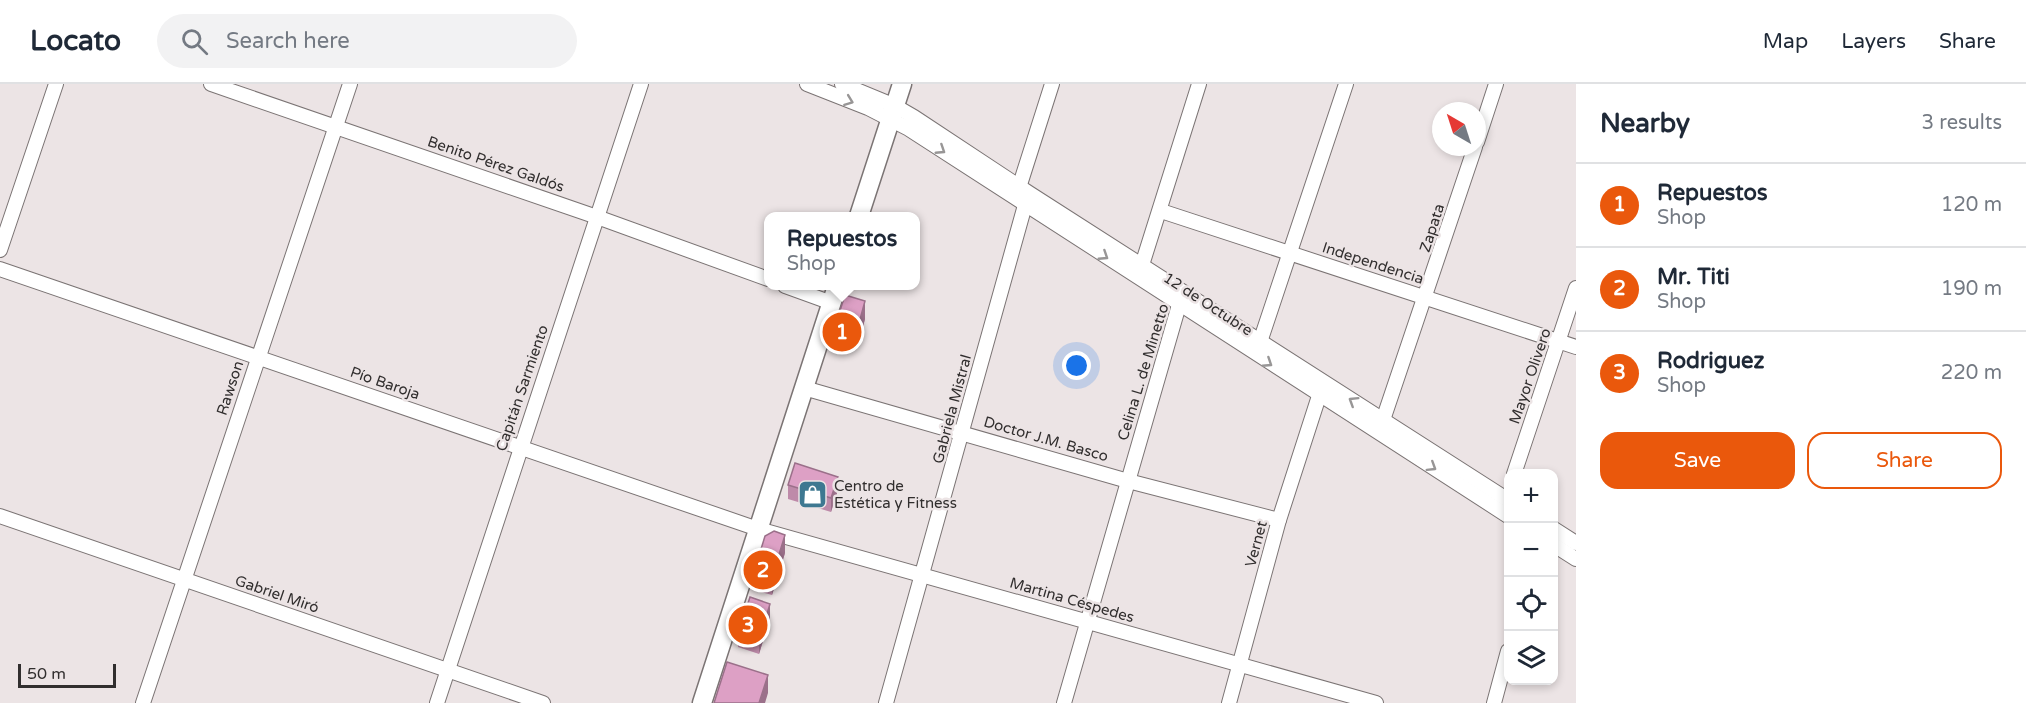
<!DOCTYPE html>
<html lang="en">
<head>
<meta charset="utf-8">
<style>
  :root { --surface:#fff; --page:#f2f2f3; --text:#1f2937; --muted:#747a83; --line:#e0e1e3; --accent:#ea580c }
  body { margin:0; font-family:"Varela Round",sans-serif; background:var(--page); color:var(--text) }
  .controls { position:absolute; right:18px; bottom:18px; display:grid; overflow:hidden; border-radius:12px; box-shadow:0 3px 9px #0003 }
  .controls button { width:54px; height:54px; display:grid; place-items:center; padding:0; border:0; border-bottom:2px solid var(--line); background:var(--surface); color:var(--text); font:30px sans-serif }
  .compass { position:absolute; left:1432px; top:18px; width:54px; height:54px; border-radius:50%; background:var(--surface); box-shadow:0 3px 9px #0003; rotate:321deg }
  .scale { position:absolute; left:18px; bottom:15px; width:98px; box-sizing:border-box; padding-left:6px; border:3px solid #312e2e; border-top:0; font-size:16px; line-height:21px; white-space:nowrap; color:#312e2e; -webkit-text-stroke:4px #ece4e5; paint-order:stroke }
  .you { position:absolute; left:1077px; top:282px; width:21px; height:21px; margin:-15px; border:4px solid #fff; border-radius:50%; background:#1a73e8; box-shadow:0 0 0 9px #1a73e833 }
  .badge { display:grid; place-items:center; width:39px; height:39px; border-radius:50%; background:var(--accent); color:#fff; font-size:20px; font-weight:700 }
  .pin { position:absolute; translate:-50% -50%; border:3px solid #fff; box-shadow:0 2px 6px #0006 }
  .popup { position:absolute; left:764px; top:128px; width:156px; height:78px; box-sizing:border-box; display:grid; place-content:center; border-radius:12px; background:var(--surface); filter:drop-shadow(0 2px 4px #0005); font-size:20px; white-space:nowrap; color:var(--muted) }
  .popup b { font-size:22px; color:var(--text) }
  .popup::after { content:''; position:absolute; left:50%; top:100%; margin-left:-12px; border:12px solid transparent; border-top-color:var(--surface) }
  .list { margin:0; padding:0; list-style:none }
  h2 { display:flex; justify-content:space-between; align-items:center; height:78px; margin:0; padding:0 24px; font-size:26px }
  h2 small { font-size:20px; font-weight:400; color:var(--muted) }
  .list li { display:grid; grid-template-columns:39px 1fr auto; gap:18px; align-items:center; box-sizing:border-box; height:84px; padding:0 24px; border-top:2px solid var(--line) }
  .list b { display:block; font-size:22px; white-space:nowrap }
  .list p { margin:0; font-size:20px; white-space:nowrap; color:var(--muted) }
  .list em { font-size:20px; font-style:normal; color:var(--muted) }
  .actions { display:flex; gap:12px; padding:18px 24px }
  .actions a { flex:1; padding:14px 0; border:2px solid var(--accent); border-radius:18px; text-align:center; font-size:21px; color:var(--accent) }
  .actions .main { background:var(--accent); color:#fff }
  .icon { flex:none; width:33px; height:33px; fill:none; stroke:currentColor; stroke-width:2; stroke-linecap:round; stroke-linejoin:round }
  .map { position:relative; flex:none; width:1576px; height:619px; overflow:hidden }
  header { display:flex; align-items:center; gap:36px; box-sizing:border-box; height:84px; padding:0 30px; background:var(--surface); border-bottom:2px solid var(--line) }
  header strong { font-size:28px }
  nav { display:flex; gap:33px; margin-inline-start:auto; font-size:21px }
  .search { width:420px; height:54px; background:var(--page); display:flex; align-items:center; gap:15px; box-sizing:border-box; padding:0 21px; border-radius:33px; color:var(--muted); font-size:22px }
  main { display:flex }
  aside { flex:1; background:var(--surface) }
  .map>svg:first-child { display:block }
</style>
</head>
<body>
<header>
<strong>Locato</strong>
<div class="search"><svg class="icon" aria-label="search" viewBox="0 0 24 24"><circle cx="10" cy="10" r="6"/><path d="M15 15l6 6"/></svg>Search here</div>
<nav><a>Map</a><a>Layers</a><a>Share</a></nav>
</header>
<main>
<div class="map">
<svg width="1576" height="619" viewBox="0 0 1576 619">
  <rect width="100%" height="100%" fill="#ece4e5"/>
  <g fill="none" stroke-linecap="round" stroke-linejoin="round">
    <defs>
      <g id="minor">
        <polyline points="211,0 597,133 768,195"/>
        <polyline points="807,0 868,24 909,45 1508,432"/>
        <polyline points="842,0 895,22 914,33 1029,109 1508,416"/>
        <polyline points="1477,58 1496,0"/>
        <polyline points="1017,110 1052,0"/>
        <polyline points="1161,127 1576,263"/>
        <polyline points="0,166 56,0"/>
        <polyline points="0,185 758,445 1376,619"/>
        <polyline points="1138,185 1142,181 1199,0"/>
        <polyline points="785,202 832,219"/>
        <polyline points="1260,258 1346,0"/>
        <polyline points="804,304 1128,397 1279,436"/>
        <polyline points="1383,336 1475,63"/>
        <polyline points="1514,390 1576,204"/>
        <polyline points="0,432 543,619"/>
        <polyline points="1554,445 1576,459"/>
        <polyline points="1554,461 1576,475"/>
        <polyline points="143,619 350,0"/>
        <polyline points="437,619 641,0"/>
        <polyline points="886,619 1027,114"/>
        <polyline points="1064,619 1179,221 1183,214"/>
        <polyline points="1229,619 1279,436 1319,312"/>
        <polyline points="1494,619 1508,567"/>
      </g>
      <g id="major">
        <polyline points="859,132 902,0"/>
        <polyline points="702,619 837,202"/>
      </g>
    </defs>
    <!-- minor casing -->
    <use href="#minor" stroke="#7b7474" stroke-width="16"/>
    <!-- major casing -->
    <use href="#major" stroke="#7b7474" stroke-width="21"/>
    <!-- minor -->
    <use href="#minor" stroke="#fff" stroke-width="14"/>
    <!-- major -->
    <use href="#major" stroke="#fff" stroke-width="18"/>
  </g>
  <!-- wall -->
  <g fill="#be8aa9">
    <polygon points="838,233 865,235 859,257 838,251"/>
    <polygon points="788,401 838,406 831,428 788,415"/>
    <polygon points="785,469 772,511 754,506 754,488"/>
    <polygon points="770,534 759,570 738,563 738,550"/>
  </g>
  <!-- shaded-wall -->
  <g fill="#9b708a">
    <polygon points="865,217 865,235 859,257 859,239"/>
    <polygon points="838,393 838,406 831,428 831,414"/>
    <polygon points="785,451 785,469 772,511 772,493"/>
    <polygon points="770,520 770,534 759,570 759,556"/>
    <polygon points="768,591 768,609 765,619 759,619"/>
  </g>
  <!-- building -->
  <g fill="#dda0c5" stroke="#9b708a" stroke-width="1.5">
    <polygon points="845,211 865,217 859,239 838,233"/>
    <polygon points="795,379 838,393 831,414 788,401"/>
    <polygon points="774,447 785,451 772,493 754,488 765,452"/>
    <polygon points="750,513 770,520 759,556 738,550"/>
    <polygon points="727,578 768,591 759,619 714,619"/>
  </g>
  <!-- one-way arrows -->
  <defs><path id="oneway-chevron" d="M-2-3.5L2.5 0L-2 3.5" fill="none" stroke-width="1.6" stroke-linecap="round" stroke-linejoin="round" transform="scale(1.5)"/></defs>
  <g stroke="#989696">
    <use href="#oneway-chevron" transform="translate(849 17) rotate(21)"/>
    <use href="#oneway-chevron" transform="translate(941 66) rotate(33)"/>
    <use href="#oneway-chevron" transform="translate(1104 172) rotate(33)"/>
    <use href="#oneway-chevron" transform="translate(1268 279) rotate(33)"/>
    <use href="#oneway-chevron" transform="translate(1353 317) rotate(-148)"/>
    <use href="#oneway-chevron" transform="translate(1432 383) rotate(32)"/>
  </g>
  <!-- icons -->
  <defs>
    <symbol id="shop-square" viewBox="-11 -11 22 22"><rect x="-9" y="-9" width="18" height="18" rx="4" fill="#3e7891" stroke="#ece4e5"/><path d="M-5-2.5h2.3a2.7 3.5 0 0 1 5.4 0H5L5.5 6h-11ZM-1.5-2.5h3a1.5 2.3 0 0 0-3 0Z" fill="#fff"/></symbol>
  </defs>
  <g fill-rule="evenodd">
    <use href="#shop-square" x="796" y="394" width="33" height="33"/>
  </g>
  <g text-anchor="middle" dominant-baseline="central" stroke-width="5" stroke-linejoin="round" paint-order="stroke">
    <!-- street labels -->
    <g font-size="15" fill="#312e2e" stroke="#ece4e5">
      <text transform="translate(496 80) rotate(19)">Benito Pérez Galdós</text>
      <text transform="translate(1432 144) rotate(-72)">Zapata</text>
      <text transform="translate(1373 179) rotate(18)">Independencia</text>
      <text transform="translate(1208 220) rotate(33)">12 de Octubre</text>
      <text transform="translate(1143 288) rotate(-73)">Celina L. de Minetto</text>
      <text transform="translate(1530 292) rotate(-71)">Mayor Olivero</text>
      <text transform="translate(385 299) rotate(19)">Pío Baroja</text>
      <text transform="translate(230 304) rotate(-72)">Rawson</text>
      <text transform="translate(522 304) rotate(-71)">Capitán Sarmiento</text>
      <text transform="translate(952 325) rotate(-75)">Gabriela Mistral</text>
      <text transform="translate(1046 355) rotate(16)">Doctor J.M. Basco</text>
      <text transform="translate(1256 460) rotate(-75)">Vernet</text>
      <text transform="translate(277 510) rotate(19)">Gabriel Miró</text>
      <text transform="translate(1072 516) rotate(16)">Martina Céspedes</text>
    </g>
    <!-- poi labels -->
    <g font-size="15" fill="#312e2e" stroke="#ece4e5" text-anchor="start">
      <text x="834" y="402">Centro de<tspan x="834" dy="17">Estética y Fitness</tspan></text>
    </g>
  </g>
</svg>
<div class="controls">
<button>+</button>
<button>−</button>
<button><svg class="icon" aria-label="locate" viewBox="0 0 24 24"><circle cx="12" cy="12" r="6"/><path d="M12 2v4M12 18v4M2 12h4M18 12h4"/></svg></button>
<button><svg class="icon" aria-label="layers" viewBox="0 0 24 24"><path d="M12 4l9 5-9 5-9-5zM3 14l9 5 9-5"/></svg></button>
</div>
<svg class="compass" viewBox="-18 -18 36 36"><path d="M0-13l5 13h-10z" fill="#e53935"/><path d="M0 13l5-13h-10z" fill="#747a83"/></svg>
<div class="scale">50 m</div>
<div class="you"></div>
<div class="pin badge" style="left:842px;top:248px">1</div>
<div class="popup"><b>Repuestos</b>Shop</div>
<div class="pin badge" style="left:763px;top:486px">2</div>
<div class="pin badge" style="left:748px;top:541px">3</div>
</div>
<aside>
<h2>Nearby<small>3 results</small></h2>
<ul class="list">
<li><span class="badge">1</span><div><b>Repuestos</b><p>Shop</p></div><em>120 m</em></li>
<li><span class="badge">2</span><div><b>Mr. Titi</b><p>Shop</p></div><em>190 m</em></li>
<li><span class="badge">3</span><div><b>Rodriguez</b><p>Shop</p></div><em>220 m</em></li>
</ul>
<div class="actions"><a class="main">Save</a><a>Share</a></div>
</aside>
</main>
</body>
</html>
